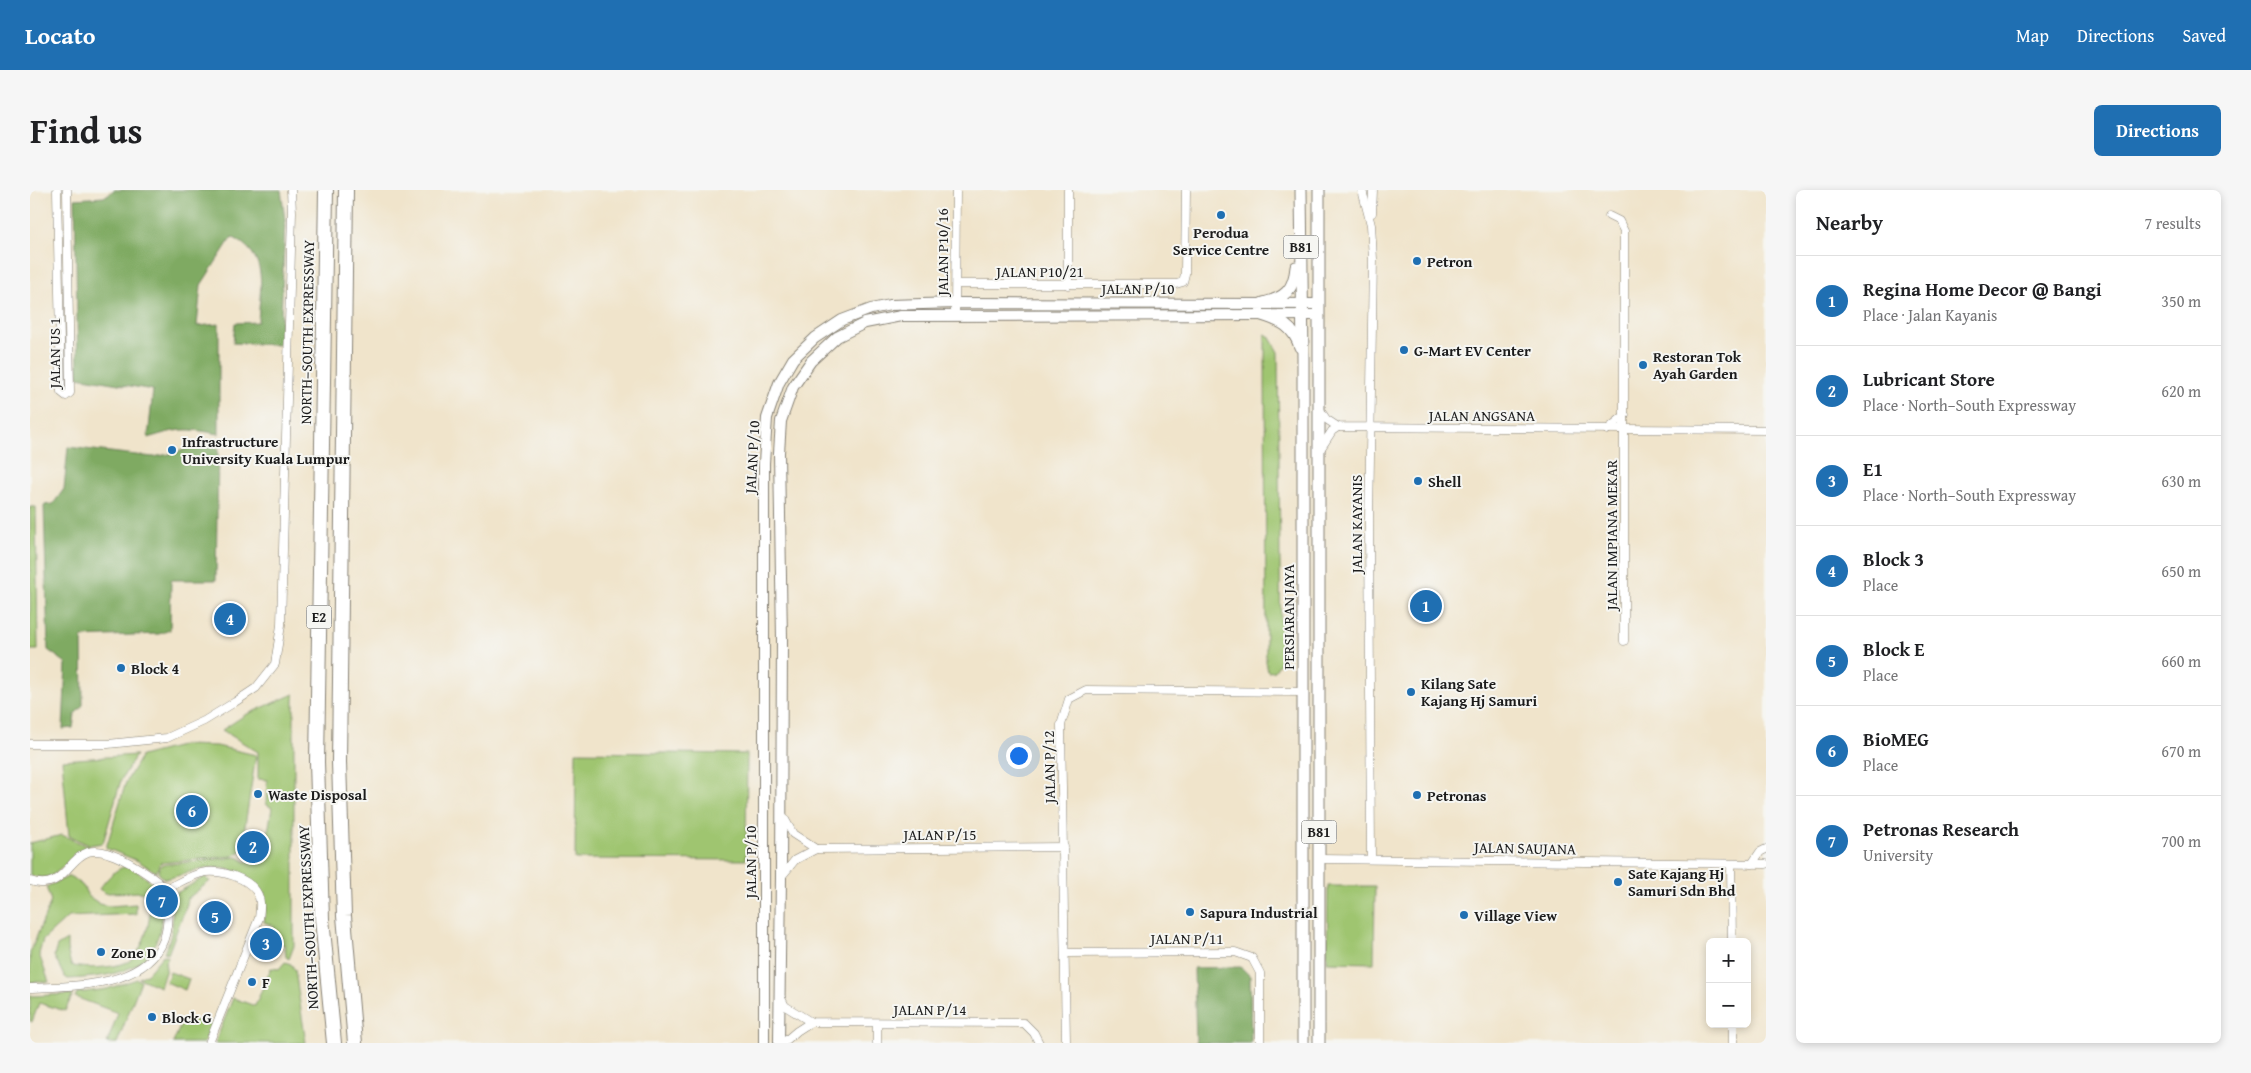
<!DOCTYPE html>
<html lang="en">
<head>
<meta charset="utf-8">
<style>
  :root { --surface:#fff; --page:#f6f6f6; --text:#202124; --muted:#757577; --line:#e0e0e0; --accent:#1f6fb2 }
  body { margin:0; font-family:"Gentium Book Plus",serif; background:var(--page); color:var(--text) }
  .controls { position:absolute; right:15px; bottom:15px; display:grid; overflow:hidden; border-radius:8px; box-shadow:0 2px 8px #0003 }
  .controls button { width:45px; height:45px; display:grid; place-items:center; padding:0; border:0; border-bottom:1px solid var(--line); background:var(--surface); color:var(--text); font:25px sans-serif }
  .you { position:absolute; left:988px; top:565px; width:18px; height:18px; margin:-12px; border:4px solid #fff; border-radius:50%; background:#1a73e8; box-shadow:0 0 0 8px #1a73e833 }
  .badge { display:grid; place-items:center; width:32px; height:32px; border-radius:50%; background:var(--accent); color:#fff; font-size:16px; font-weight:700 }
  .pin { position:absolute; translate:-50% -50%; border:2px solid #fff; box-shadow:0 1px 5px #0006 }
  .list { margin:0; padding:0; list-style:none }
  h2 { display:flex; justify-content:space-between; align-items:center; height:65px; margin:0; padding:0 20px; font-size:21px }
  h2 small { font-size:16px; font-weight:400; color:var(--muted) }
  .list li { display:grid; grid-template-columns:32px 1fr auto; gap:15px; align-items:center; box-sizing:border-box; height:90px; padding:0 20px; border-top:1px solid var(--line) }
  .list b { display:block; font-size:19px; white-space:nowrap }
  .list p { margin:0; font-size:16px; white-space:nowrap; color:var(--muted) }
  .list em { font-size:16px; font-style:normal; color:var(--muted) }
  .map { position:relative; flex:none; width:1736px; height:853px; overflow:hidden; border-radius:8px }
  header { display:flex; align-items:center; gap:30px; box-sizing:border-box; height:70px; padding:0 25px; background:var(--accent); color:#fff }
  header strong { font-size:24px }
  nav { display:flex; gap:28px; margin-inline-start:auto; font-size:18px }
  .intro { display:flex; align-items:center; justify-content:space-between; box-sizing:border-box; height:120px; padding:0 30px }
  h1 { margin:0; font-size:35px }
  .button { padding:12px 22px; border-radius:8px; background:var(--accent); color:#fff; font-size:18px; font-weight:700 }
  main { display:flex; gap:30px; padding:0 30px }
  aside { flex:1; background:var(--surface); border-radius:8px; box-shadow:0 2px 8px #0003 }
  .map>svg:first-child { display:block }
</style>
</head>
<body>
<header>
<strong>Locato</strong>
<nav><a>Map</a><a>Directions</a><a>Saved</a></nav>
</header>
<div class="intro"><h1>Find us</h1><a class="button">Directions</a></div>
<main>
<div class="map">
<svg width="1736" height="853" viewBox="0 0 1736 853">
  <rect width="100%" height="100%" fill="#f6f6f2"/>
  <filter id="ink" filterUnits="userSpaceOnUse"><feTurbulence type="fractalNoise" baseFrequency=".02" numOctaves="2"/><feDisplacementMap in="SourceGraphic" scale="10" xChannelSelector="R" yChannelSelector="G"/><feConvolveMatrix kernelMatrix="1 2 1 2 8 2 1 2 1" color-interpolation-filters="sRGB"/></filter>
  <filter id="wash" filterUnits="userSpaceOnUse"><feTurbulence type="fractalNoise" baseFrequency=".0096" numOctaves="4" result="noise"/><feDisplacementMap in="SourceGraphic" scale="20" xChannelSelector="R" yChannelSelector="G"/><feGaussianBlur stdDeviation="1.12" result="paint"/><feColorMatrix in="noise" values="0 0 0 0 0 0 0 0 0 0 0 0 0 0 0 0 0 1.4 0 .05"/><feComposite in="paint" operator="in"/></filter>
  <g filter="url(#wash)">
    <rect width="100%" height="100%" fill="#f0e4cb"/>
    <!-- green -->
    <g fill="#9fc570" stroke="#5e7046">
      <polygon points="1235,144 1239,146 1248,162 1251,471 1245,481 1238,482 1236,471"/>
      <polygon points="0,317 6,317 8,460 0,460"/>
      <path d="M264 504V756L259 769 256 767 255 755 250 754V746L243 745 244 736 234 732C235 725 236 716 234 709 227 687 201 676 180 678 164 679 151 686 135 689L128 683 131 675 207 667 216 672H233L242 618 236 614 237 590 228 589V562L192 540 215 525Z"/>
      <polygon points="154,555 187,556 226,565 211,661 203,666 130,673 126,682 108,671 76,658 96,592 111,566"/>
      <polygon points="546,562 717,564 716,670 545,669"/>
      <polygon points="106,565 91,590 73,653 59,655 39,646 32,570"/>
      <path d="M32 645 61 658C55 661 47 664 42 668 29 680 21 693 0 685V653Z"/>
      <path d="M97 676C106 681 119 687 124 697 140 724 130 763 102 777 84 786 58 788 38 789L34 786 24 766 27 756 37 750V759L41 775C52 780 93 778 102 769 114 758 122 727 120 711L111 702 75 703 69 699C77 689 84 679 97 676Z"/>
      <polygon points="40,686 53,696 58,706 70,714 79,716 106,714 106,724 38,727 13,750 9,764 19,792 0,792 0,763 21,711 16,697"/>
      <path d="M175 687 180 691 157 709V714L138 764 134 762C146 740 141 728 143 705Z"/>
      <polygon points="1298,696 1345,696 1344,773 1297,772"/>
      <polygon points="133,765 139,767 135,771 136,779 130,797 109,788 118,783"/>
      <polygon points="255,772 261,774 265,780 276,853 185,853 203,808 225,816 241,778 249,779"/>
      <polygon points="140,782 159,789 155,800 136,792"/>
      <polygon points="107,789 111,791 87,853 77,853 88,823 45,807 47,803 77,799"/>
      <polygon points="43,804 35,821 9,813 2,832 0,831 0,806"/>
      <polygon points="164,830 182,834 174,853 143,853 152,832 161,834"/>
    </g>
    <!-- forest -->
    <g fill="#7faa62" stroke="#4e633f">
      <path d="M84 0H251L255 30 250 155 203 153 205 133 228 132C230 96 240 66 202 47L171 95 167 136 189 134V244C157 238 149 238 118 248L123 200 48 187 45 9 74 7Z"/>
      <polygon points="38,257 123,267 145,263 161,257 188,258 186,390 141,390 140,440 129,444 52,447 53,515 45,524 43,538 33,539 36,473 18,460 14,315 23,314 34,299"/>
      <polygon points="1211,777 1220,786 1221,853 1166,853 1164,778"/>
    </g>
  </g>
  <g filter="url(#ink)">
    <g fill="none" stroke-linecap="round" stroke-linejoin="round">
      <defs>
        <g id="street">
          <polyline points="27,0 31,202 36,206 40,203 37,0"/>
          <polyline points="1038,0 1038,95"/>
          <polyline points="1332,0 1341,35 1343,69 1339,331 1341,669"/>
          <polyline points="1342,23 1343,0"/>
          <polyline points="1579,26 1589,31 1594,41 1594,451"/>
          <polyline points="926,94 1146,94 1153,92 1155,84 1156,0"/>
          <polyline points="925,125 926,0"/>
          <polyline points="1290,220 1296,229 1308,237 1736,240"/>
          <polyline points="1577,240 1595,225"/>
          <polyline points="1291,258 1302,241 1308,237"/>
          <polyline points="0,554 78,554 137,548 174,531 205,512 226,498 245,474 251,435 262,22 261,0"/>
          <polyline points="753,626 763,644 786,659"/>
          <polyline points="1289,669 1736,674"/>
          <polyline points="1701,674 1702,752"/>
          <polyline points="1722,674 1730,662 1736,659"/>
          <polyline points="751,687 765,670 786,659 1034,657"/>
          <path d="M0 691C33 702 37 669 58 662 79 655 122 686 136 699 138 717 140 739 131 756 107 798 42 796 0 798"/>
          <path d="M136 699C149 693 162 684 176 682 192 680 217 688 226 701 232 710 230 719 229 728L179 853"/>
          <polyline points="1036,763 1205,762 1222,768 1230,783 1230,853"/>
          <polyline points="750,806 755,816 781,832 994,833 1004,843 1009,853"/>
          <polyline points="1703,834 1703,853"/>
          <polyline points="753,853 767,841 781,832"/>
          <polyline points="847,853 847,833"/>
          <polyline points="1036,853 1031,535 1039,509 1056,500 1273,502"/>
        </g>
        <g id="secondary">
          <polyline points="734,853 734,273 737,228 749,193 763,169 785,148 812,130 841,119 860,115 925,113 1288,114"/>
          <polyline points="749,853 751,687 752,449 749,263 751,231 763,197 781,171 807,147 835,133 871,126 1288,125"/>
        </g>
        <g id="primary">
          <polyline points="1271,0 1273,168 1273,853"/>
          <polyline points="1289,0 1289,853"/>
          <path d="M1233 113C1255 108 1264 100 1266 77"/>
          <path d="M1232 125C1251 131 1263 136 1270 157"/>
        </g>
        <g id="highway">
          <polyline points="296,0 287,572 292,729 304,853"/>
          <polyline points="316,0 309,572 314,726 325,853"/>
        </g>
      </defs>
      <!-- street casing -->
      <use href="#street" stroke="#868074" stroke-width="9"/>
      <!-- secondary casing -->
      <use href="#secondary" stroke="#868074" stroke-width="12"/>
      <!-- primary casing -->
      <use href="#primary" stroke="#868074" stroke-width="13"/>
      <!-- highway casing -->
      <use href="#highway" stroke="#868074" stroke-width="16"/>
      <!-- street -->
      <use href="#street" stroke="#fff" stroke-width="8"/>
      <!-- secondary -->
      <use href="#secondary" stroke="#fff" stroke-width="10"/>
      <!-- primary -->
      <use href="#primary" stroke="#fff" stroke-width="11"/>
      <!-- highway -->
      <use href="#highway" stroke="#fff" stroke-width="14"/>
    </g>
  </g>
  <!-- markers -->
  <g fill="#1f6fb2" stroke="#f6f6f2" stroke-width="2">
    <circle cx="1191" cy="25" r="5"/>
    <circle cx="1387" cy="71" r="5"/>
    <circle cx="1374" cy="160" r="5"/>
    <circle cx="1613" cy="175" r="5"/>
    <circle cx="142" cy="260" r="5"/>
    <circle cx="1388" cy="291" r="5"/>
    <circle cx="91" cy="478" r="5"/>
    <circle cx="1381" cy="502" r="5"/>
    <circle cx="228" cy="604" r="5"/>
    <circle cx="1387" cy="605" r="5"/>
    <circle cx="1588" cy="692" r="5"/>
    <circle cx="1160" cy="722" r="5"/>
    <circle cx="1434" cy="725" r="5"/>
    <circle cx="71" cy="762" r="5"/>
    <circle cx="222" cy="792" r="5"/>
    <circle cx="122" cy="827" r="5"/>
  </g>
  <g text-anchor="middle" dominant-baseline="central" stroke-width="4" stroke-linejoin="round" paint-order="stroke">
    <!-- shield labels -->
    <g fill="#f6f6f2" stroke="#5d5d5c" stroke-width="1">
      <rect x="1253.5" y="45.5" width="35" height="23" rx="4"/>
      <rect x="276.5" y="415.5" width="25" height="23" rx="4"/>
      <rect x="1271.5" y="630.5" width="35" height="23" rx="4"/>
    </g>
    <g font-size="14" font-weight="bold" fill="#1c1c1c">
      <text x="1271" y="57">B81</text>
      <text x="289" y="427">E2</text>
      <text x="1289" y="642">B81</text>
    </g>
    <!-- poi labels -->
    <g font-size="15" font-weight="bold" fill="#1c1c1c" stroke="#f6f6f2" text-anchor="start">
      <text x="1191" y="42" text-anchor="middle">Perodua<tspan x="1191" dy="17">Service Centre</tspan></text>
      <text x="1397" y="71">Petron</text>
      <text x="1384" y="160">G-Mart EV Center</text>
      <text x="1623" y="166">Restoran Tok<tspan x="1623" dy="17">Ayah Garden</tspan></text>
      <text x="152" y="251">Infrastructure<tspan x="152" dy="17">University Kuala Lumpur</tspan></text>
      <text x="1398" y="291">Shell</text>
      <text x="101" y="478">Block 4</text>
      <text x="1391" y="493">Kilang Sate<tspan x="1391" dy="17">Kajang Hj Samuri</tspan></text>
      <text x="238" y="604">Waste Disposal</text>
      <text x="1397" y="605">Petronas</text>
      <text x="1598" y="683">Sate Kajang Hj<tspan x="1598" dy="17">Samuri Sdn Bhd</tspan></text>
      <text x="1170" y="722">Sapura Industrial</text>
      <text x="1444" y="725">Village View</text>
      <text x="81" y="762">Zone D</text>
      <text x="232" y="792">F</text>
      <text x="132" y="827">Block G</text>
    </g>
    <!-- street labels -->
    <g font-size="15" fill="#1c1c1c" stroke="#f6f6f2">
      <text transform="translate(912 62) rotate(-90)">JALAN P10/16</text>
      <text x="1010" y="81">JALAN P10/21</text>
      <text x="1108" y="98">JALAN P/10</text>
      <text transform="translate(277 142) rotate(-89)">NORTH–SOUTH EXPRESSWAY</text>
      <text transform="translate(24 163) rotate(-90)">JALAN US 1</text>
      <text x="1452" y="225">JALAN ANGSANA</text>
      <text transform="translate(722 267) rotate(-87)">JALAN P/10</text>
      <text transform="translate(1326 334) rotate(-90)">JALAN KAYANIS</text>
      <text transform="translate(1581 345) rotate(-90)">JALAN IMPIANA MEKAR</text>
      <text transform="translate(1258 427) rotate(-90)">PERSIARAN JAYA</text>
      <text transform="translate(1019 577) rotate(-91)">JALAN P/12</text>
      <text x="910" y="644">JALAN P/15</text>
      <text transform="translate(1495 658) rotate(1)">JALAN SAUJANA</text>
      <text transform="translate(720 672) rotate(-90)">JALAN P/10</text>
      <text transform="translate(278 727) rotate(-93)">NORTH–SOUTH EXPRESSWAY</text>
      <text x="1157" y="748">JALAN P/11</text>
      <text x="900" y="819">JALAN P/14</text>
    </g>
  </g>
</svg>
<div class="controls">
<button>+</button>
<button>−</button>
</div>
<div class="you"></div>
<div class="pin badge" style="left:1396px;top:416px">1</div>
<div class="pin badge" style="left:223px;top:657px">2</div>
<div class="pin badge" style="left:236px;top:754px">3</div>
<div class="pin badge" style="left:200px;top:429px">4</div>
<div class="pin badge" style="left:185px;top:727px">5</div>
<div class="pin badge" style="left:162px;top:621px">6</div>
<div class="pin badge" style="left:132px;top:711px">7</div>
</div>
<aside>
<h2>Nearby<small>7 results</small></h2>
<ul class="list">
<li><span class="badge">1</span><div><b>Regina Home Decor @ Bangi</b><p>Place · Jalan Kayanis</p></div><em>350 m</em></li>
<li><span class="badge">2</span><div><b>Lubricant Store</b><p>Place · North–South Expressway</p></div><em>620 m</em></li>
<li><span class="badge">3</span><div><b>E1</b><p>Place · North–South Expressway</p></div><em>630 m</em></li>
<li><span class="badge">4</span><div><b>Block 3</b><p>Place</p></div><em>650 m</em></li>
<li><span class="badge">5</span><div><b>Block E</b><p>Place</p></div><em>660 m</em></li>
<li><span class="badge">6</span><div><b>BioMEG</b><p>Place</p></div><em>670 m</em></li>
<li><span class="badge">7</span><div><b>Petronas Research</b><p>University</p></div><em>700 m</em></li>
</ul>
</aside>
</main>
</body>
</html>
